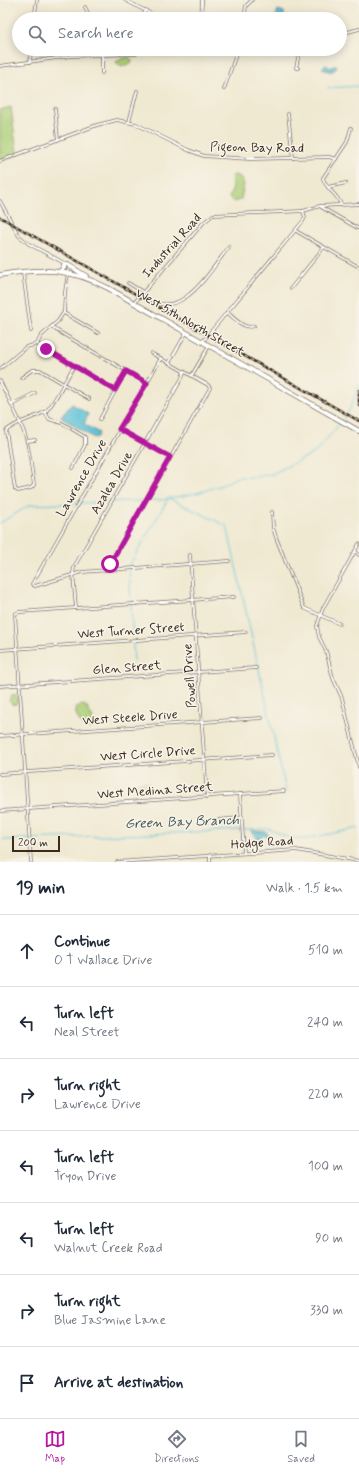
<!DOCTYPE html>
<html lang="en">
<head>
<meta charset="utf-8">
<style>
  :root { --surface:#fff; --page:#f6f6f7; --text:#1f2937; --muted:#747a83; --line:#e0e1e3; --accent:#b5179e }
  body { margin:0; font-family:Mynerve,sans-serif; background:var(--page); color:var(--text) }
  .scale { position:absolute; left:12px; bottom:10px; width:48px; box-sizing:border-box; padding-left:4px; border:2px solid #3b2a1e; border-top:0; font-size:11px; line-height:14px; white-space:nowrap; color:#3b2a1e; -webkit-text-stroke:3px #f7f3e8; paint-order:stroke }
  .stop { position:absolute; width:12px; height:12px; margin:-9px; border:3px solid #b5179e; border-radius:50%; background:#fff }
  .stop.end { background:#b5179e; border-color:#fff; box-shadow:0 1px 4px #0008 }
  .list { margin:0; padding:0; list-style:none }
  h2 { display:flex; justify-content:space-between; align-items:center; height:52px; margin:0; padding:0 16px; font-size:17px }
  h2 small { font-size:13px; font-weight:400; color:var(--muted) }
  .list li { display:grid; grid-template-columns:26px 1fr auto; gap:12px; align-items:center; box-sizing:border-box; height:72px; padding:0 16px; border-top:1px solid var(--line) }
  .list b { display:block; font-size:15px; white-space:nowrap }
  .list p { margin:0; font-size:13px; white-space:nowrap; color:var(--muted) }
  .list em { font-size:13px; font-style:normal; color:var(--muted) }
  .icon { flex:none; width:22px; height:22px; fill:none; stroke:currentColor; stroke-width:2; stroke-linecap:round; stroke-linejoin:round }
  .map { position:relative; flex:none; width:359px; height:862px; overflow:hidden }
  .search { position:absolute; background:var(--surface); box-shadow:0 2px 10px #0003; left:12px; right:12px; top:12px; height:44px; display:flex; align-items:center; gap:10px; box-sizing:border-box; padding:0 14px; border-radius:22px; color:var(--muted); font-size:15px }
  .sheet { height:556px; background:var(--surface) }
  nav { display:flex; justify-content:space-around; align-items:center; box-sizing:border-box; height:56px; border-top:1px solid var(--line); background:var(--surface); font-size:11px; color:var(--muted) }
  nav a { display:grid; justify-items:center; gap:2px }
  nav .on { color:var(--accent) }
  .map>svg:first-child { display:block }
</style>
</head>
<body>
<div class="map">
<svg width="359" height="862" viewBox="0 0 359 862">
  <rect width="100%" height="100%" fill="#f7f3e8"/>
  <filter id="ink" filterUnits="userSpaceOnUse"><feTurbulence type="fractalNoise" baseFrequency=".025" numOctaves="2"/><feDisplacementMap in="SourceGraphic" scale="8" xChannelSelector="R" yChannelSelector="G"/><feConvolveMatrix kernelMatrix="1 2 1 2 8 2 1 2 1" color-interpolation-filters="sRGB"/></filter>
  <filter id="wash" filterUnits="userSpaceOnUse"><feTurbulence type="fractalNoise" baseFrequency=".012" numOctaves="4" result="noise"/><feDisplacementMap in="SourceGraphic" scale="16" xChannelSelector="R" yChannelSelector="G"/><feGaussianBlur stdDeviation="0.9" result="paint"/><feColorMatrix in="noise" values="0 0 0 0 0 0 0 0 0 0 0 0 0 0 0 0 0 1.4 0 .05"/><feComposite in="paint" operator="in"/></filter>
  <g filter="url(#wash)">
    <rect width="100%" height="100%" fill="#f0e9d2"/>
    <!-- green -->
    <g fill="#accf78" stroke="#747c4b">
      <polygon points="128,57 132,60 131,64 120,66 116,62 118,60"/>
      <polygon points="11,107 17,155 0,160 0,110"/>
      <polygon points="235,175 240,177 244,184 241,199 234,202 229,197 233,188 231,177"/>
      <circle cx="14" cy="700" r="4.5"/>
      <path d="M82 705 86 706 95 723 92 728C83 729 74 716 76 708Z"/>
      <polygon points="137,782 147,782 150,784 147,788 140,789 134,786"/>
    </g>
    <!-- water -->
    <g fill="#5ac1d7" stroke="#4a767a">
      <polygon points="278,10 284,12 284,19 275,19"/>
      <path d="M326 65 330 68 336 65 337 67C334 73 327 72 322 68Z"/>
      <polygon points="72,404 88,414 84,424 99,433 97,437 94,438 61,417"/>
      <polygon points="252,831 266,832 270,836 270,839 264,835 258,839 252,833"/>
    </g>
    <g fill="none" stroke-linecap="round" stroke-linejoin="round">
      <!-- stream -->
      <g stroke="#5ac1d7" stroke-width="1">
        <polyline points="328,88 359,86"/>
        <polyline points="343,420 350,409 359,385"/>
        <polyline points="307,457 318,450 341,422"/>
        <polyline points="168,498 227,526 286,791"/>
        <polyline points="0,523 30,505 161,500 197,493 222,485 237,477 255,477 272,474 306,457"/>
        <polyline points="134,662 129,566 168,499"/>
        <polyline points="3,840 269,829 289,838 305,839 359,828"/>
      </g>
    </g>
  </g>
  <g filter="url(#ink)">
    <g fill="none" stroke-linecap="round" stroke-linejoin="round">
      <defs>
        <g id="minor">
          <polyline points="125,0 161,19"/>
          <polyline points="85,7 91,19"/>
          <polyline points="34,19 37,0"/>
          <polyline points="141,19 146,10"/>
          <polyline points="201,19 202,0"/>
          <polyline points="244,19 246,6 252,0"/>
          <polyline points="340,34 359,29"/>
          <polyline points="102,54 102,73"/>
          <polyline points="30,62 31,49"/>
          <polyline points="0,66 71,56 136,54"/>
          <polyline points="298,68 296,68 300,49"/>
          <polyline points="224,89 238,49"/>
          <polyline points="55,109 58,140"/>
          <polyline points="288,114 293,158"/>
          <polyline points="129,122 137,91"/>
          <polyline points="0,161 97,125 117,120 136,124 188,150 204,156 250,159 329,157 336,159"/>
          <polyline points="328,187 346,183"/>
          <polyline points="0,201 19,236 29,244 66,264"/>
          <path d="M341 205C338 194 325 189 323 178L347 142 351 128"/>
          <polyline points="321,207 359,229"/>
          <polyline points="303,211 320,206 359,204"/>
          <polyline points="296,231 359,267"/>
          <polyline points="23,273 31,331"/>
          <polyline points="128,283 143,292"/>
          <polyline points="291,288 324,247"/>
          <path d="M142 295C180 326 208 273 229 247"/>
          <polyline points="135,302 203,223 213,215 303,211 305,217 303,221 203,341"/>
          <path d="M227 312C234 318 244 330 254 326"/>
          <polyline points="64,313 98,333"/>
          <polyline points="52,326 56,330 147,383"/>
          <polyline points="37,344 41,336 58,321 64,312 65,292 69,267"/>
          <polyline points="161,358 32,584 35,586 82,572 229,561"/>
          <polyline points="169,363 186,333"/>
          <polyline points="0,369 26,347 37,344 115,390"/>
          <polyline points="192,375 209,346"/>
          <polyline points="21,378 32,370 40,370 89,399"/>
          <path d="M0 381C7 397 24 426 27 442 30 456 32 471 34 485L31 488 18 491 15 489 6 431C16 421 34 419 46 411 52 407 69 374 74 366"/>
          <polyline points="11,405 35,393"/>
          <polyline points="45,412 49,419 62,423 85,437 85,445 73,468"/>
          <polyline points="100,419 126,371"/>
          <polyline points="119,429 170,457"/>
          <polyline points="27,441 35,440"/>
          <polyline points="272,512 273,528 277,540 304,608 340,624"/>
          <polyline points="359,544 323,608 317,626 319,637 326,651 333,678 342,698 359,767"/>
          <polyline points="355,551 359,555"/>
          <polyline points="190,555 207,797"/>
          <polyline points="110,570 110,564 210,388 208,385 151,353"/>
          <polyline points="76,608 73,574 74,567 182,378 184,371"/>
          <polyline points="0,650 246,632"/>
          <polyline points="0,686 256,668"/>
          <polyline points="0,736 262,718"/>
          <polyline points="0,774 272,755"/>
          <polyline points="240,794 244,853"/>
          <polyline points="0,811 284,791"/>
          <polyline points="217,820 242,818"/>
          <polyline points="210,855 210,862"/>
          <polyline points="31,862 15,614 19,612 234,597"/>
          <polyline points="117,862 296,850 359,861"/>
        </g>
        <g id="primary">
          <polyline points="68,265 86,276"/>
          <polyline points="60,271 64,268 64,265"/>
          <path d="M0 275C42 268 70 268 108 288L359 431"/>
        </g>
      </defs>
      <!-- minor casing -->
      <use href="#minor" stroke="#7a6d5d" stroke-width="3.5"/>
      <!-- primary casing -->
      <use href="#primary" stroke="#7a6d5d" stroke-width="5.5"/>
      <!-- minor -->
      <use href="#minor" stroke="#fff" stroke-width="2"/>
      <!-- primary -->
      <use href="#primary" stroke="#fff" stroke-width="4"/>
      <defs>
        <g id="rail">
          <polyline points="0,217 359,421"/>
          <polyline points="359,390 359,406"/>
        </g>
      </defs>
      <!-- rail casing -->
      <use href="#rail" stroke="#3b2a1e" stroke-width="2.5"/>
      <!-- rail -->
      <use href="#rail" stroke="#f7f3e8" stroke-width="1" stroke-dasharray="3" stroke-linecap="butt"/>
    </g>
  </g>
  <g fill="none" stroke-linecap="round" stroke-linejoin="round" filter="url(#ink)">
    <!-- route -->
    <polyline stroke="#b5179e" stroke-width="5" points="46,349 115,390 126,371 147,383 119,429 170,457 110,564"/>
  </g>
  <g text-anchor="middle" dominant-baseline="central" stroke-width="3" stroke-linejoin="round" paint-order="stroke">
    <!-- street labels -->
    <g font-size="13" fill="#3b2a1e" stroke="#f7f3e8">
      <text transform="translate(257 148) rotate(1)">Pigeon Bay Road</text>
      <text transform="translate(172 246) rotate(-48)">Industrial Road</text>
      <text transform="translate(190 323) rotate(30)">West 5th North Street</text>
      <text transform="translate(82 478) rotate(-60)">Lawrence Drive</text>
      <text transform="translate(112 483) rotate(-60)">Azalea Drive</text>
      <text transform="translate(131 631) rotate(-4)">West Turner Street</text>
      <text transform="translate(127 668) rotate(-4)">Glen Street</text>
      <text transform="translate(190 676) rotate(-94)">Powell Drive</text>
      <text transform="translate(130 718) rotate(-4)">West Steele Drive</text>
      <text transform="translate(148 754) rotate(-4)">West Circle Drive</text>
      <text transform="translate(155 791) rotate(-4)">West Medina Street</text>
      <text transform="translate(262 843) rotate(-4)">Hodge Road</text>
    </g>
    <!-- water labels -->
    <g font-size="14" font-style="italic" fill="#445756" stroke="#f7f3e8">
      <text transform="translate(182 822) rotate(-2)">Green Bay Branch</text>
    </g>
  </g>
</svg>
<div class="scale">200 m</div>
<div class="stop" style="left:110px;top:564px"></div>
<div class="stop end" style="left:46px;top:349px"></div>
<div class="search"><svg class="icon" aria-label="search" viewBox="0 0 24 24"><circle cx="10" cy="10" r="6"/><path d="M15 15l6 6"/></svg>Search here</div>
</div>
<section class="sheet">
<h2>19 min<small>Walk · 1.5 km</small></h2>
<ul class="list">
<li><svg class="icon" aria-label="ahead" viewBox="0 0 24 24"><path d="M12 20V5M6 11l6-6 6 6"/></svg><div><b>Continue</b><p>O T Wallace Drive</p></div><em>510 m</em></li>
<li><svg class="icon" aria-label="left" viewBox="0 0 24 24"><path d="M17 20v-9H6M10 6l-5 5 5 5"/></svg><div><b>Turn left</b><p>Neal Street</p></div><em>240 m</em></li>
<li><svg class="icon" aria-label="right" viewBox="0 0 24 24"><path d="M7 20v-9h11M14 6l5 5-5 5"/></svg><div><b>Turn right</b><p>Lawrence Drive</p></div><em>220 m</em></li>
<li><svg class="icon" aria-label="left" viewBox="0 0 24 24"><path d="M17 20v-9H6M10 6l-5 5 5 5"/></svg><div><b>Turn left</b><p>Tryon Drive</p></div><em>100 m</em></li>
<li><svg class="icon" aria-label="left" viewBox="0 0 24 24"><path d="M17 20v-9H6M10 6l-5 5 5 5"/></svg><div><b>Turn left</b><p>Walnut Creek Road</p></div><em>90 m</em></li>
<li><svg class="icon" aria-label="right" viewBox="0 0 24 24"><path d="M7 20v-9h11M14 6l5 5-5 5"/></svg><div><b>Turn right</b><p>Blue Jasmine Lane</p></div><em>330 m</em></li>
<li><svg class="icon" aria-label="arrive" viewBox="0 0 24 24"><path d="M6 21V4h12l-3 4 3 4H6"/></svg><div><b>Arrive at destination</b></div></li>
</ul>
</section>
<nav>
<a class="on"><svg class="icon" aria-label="map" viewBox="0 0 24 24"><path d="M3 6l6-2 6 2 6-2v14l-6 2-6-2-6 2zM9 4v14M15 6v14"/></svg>Map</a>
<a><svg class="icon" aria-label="directions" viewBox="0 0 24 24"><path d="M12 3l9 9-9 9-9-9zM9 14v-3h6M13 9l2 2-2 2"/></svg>Directions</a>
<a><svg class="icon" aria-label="saved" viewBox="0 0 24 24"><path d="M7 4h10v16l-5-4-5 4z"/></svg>Saved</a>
</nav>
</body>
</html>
